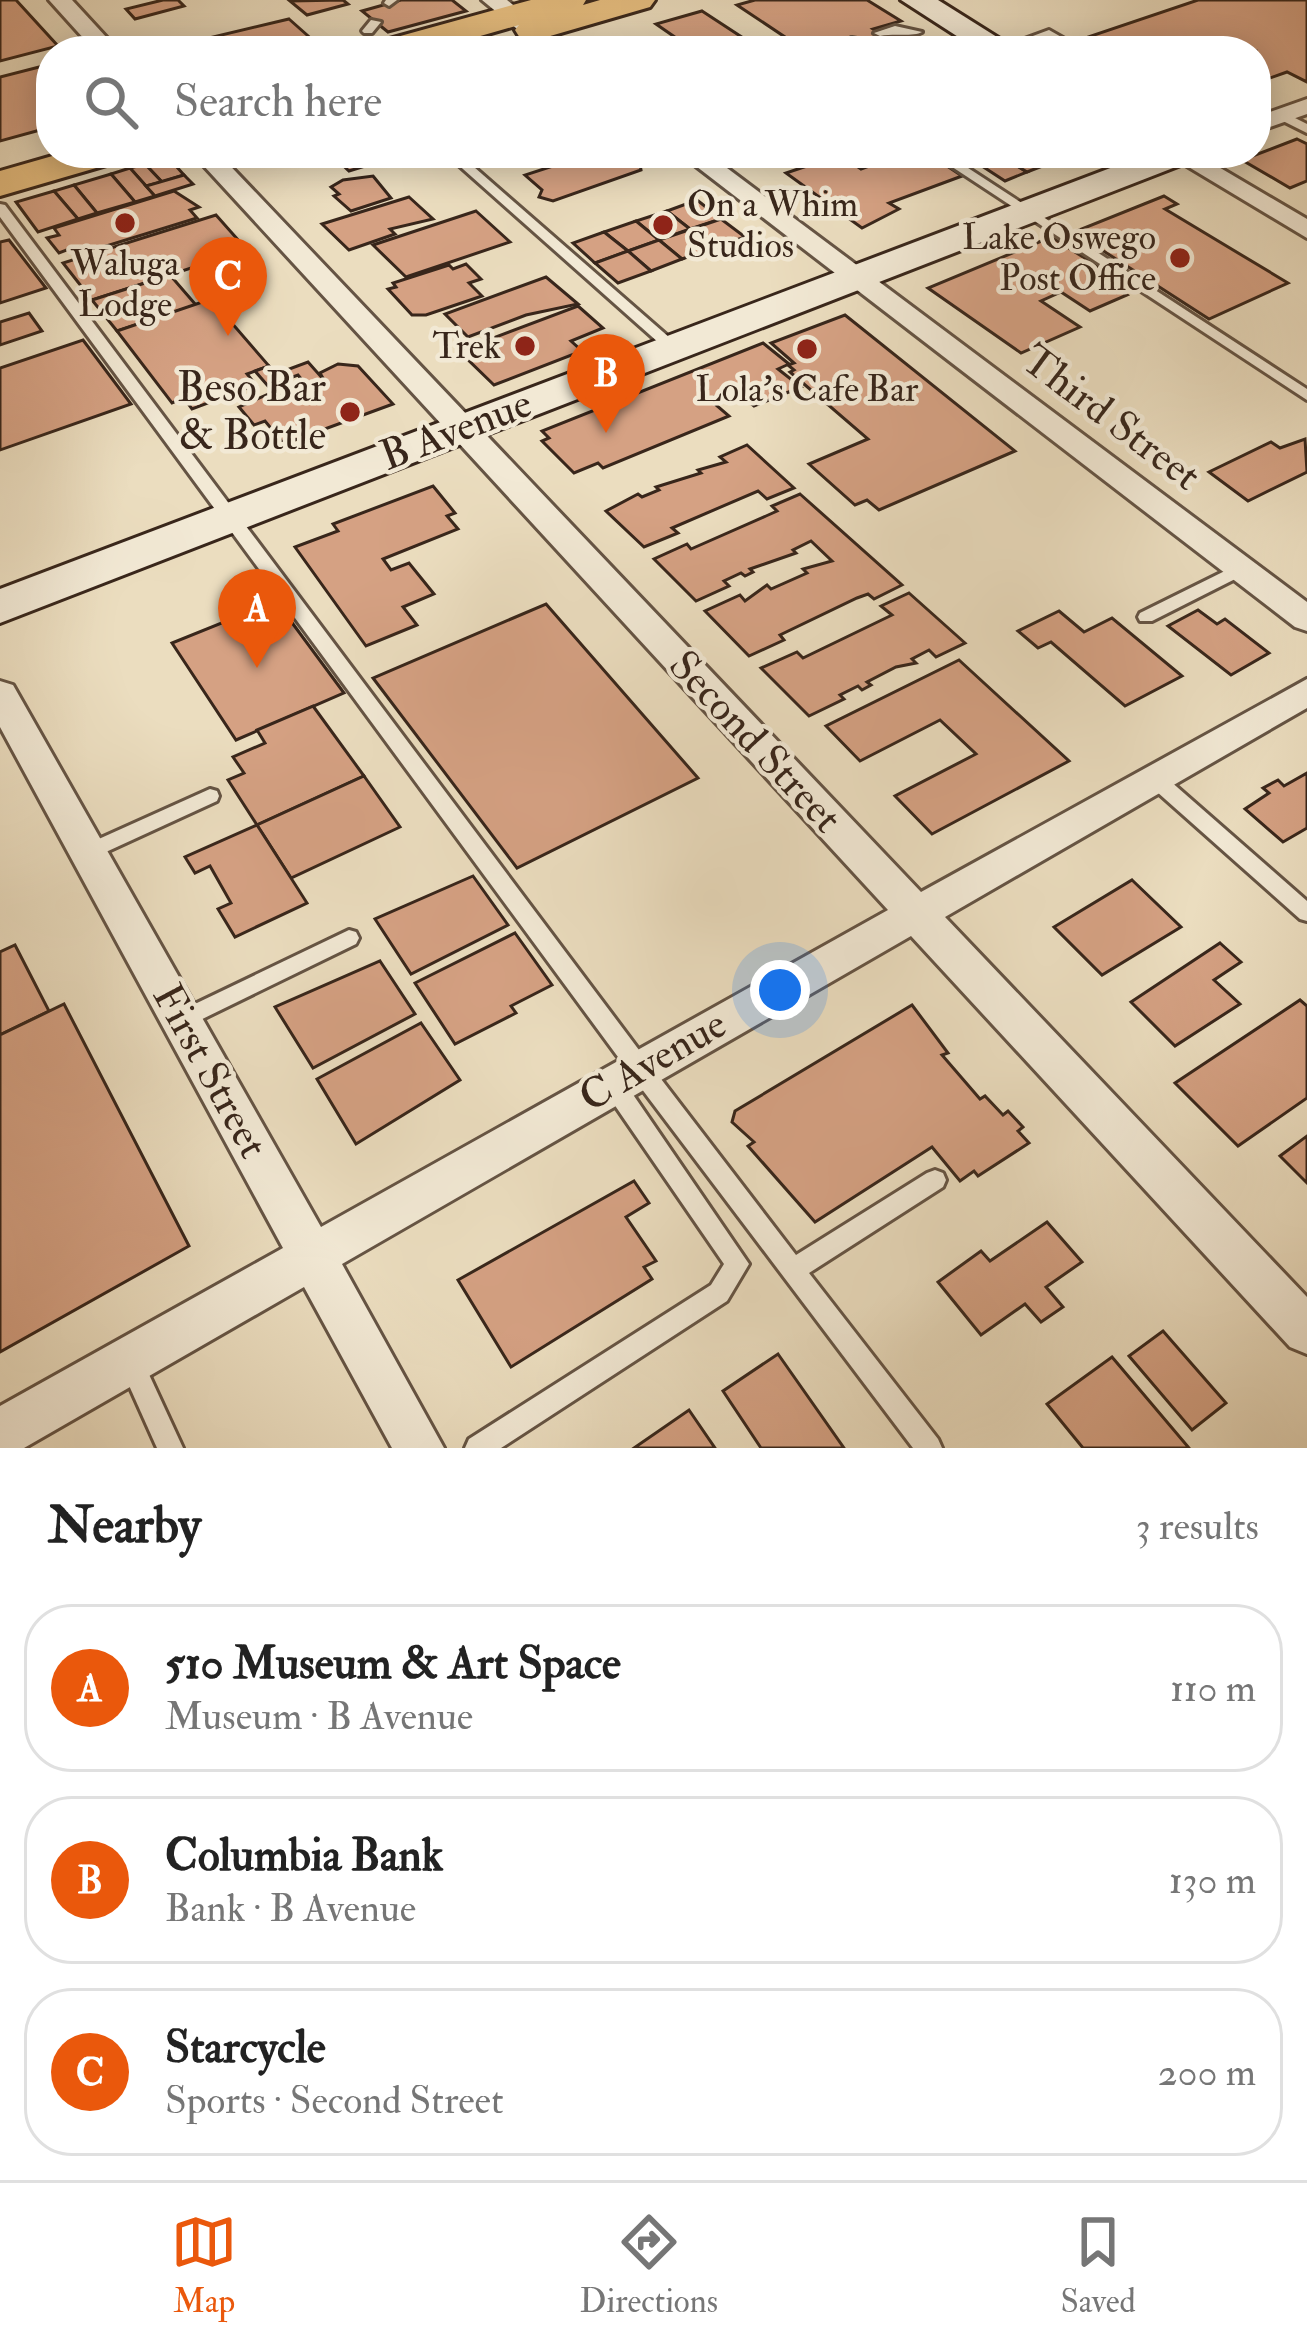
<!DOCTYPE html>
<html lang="en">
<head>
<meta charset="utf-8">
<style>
  :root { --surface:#fff; --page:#f2f2f2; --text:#222; --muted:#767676; --line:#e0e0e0; --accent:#ea580c }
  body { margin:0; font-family:"IM FELL Double Pica",serif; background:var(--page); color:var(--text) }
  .you { position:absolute; left:780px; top:990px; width:42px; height:42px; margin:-30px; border:9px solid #fff; border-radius:50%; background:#1a73e8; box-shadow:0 0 0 18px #1a73e833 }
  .badge { display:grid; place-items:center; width:78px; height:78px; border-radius:50%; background:var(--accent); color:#fff; font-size:39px; font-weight:700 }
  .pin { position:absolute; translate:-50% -99px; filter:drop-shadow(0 3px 6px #0008) }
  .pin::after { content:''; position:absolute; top:63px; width:42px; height:36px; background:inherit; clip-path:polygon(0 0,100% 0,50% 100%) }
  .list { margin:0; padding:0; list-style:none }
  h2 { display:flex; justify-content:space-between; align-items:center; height:156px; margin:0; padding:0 48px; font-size:51px }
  h2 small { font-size:39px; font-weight:400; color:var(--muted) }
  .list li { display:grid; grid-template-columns:78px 1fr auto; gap:36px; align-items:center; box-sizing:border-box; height:168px; margin:0 24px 24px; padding:0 24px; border:3px solid var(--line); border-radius:48px }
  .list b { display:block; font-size:45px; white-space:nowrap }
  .list p { margin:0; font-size:39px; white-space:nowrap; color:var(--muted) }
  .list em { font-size:39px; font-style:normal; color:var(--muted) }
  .icon { flex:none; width:66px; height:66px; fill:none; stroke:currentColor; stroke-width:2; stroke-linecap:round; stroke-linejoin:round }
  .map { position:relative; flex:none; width:1307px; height:1448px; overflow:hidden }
  .search { position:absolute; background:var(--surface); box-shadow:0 6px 30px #0003; left:36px; right:36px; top:36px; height:132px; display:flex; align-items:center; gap:30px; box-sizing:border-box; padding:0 42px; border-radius:48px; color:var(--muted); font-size:45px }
  .sheet { height:732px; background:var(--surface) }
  nav { display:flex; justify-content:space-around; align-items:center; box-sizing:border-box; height:168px; border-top:3px solid var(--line); background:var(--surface); font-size:33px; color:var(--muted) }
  nav a { display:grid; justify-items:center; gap:6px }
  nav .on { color:var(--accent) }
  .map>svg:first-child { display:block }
</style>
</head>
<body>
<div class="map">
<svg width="1307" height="1448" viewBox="0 0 1307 1448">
  <rect width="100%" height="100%" fill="#ebddbf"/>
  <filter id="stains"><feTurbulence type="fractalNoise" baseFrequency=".00167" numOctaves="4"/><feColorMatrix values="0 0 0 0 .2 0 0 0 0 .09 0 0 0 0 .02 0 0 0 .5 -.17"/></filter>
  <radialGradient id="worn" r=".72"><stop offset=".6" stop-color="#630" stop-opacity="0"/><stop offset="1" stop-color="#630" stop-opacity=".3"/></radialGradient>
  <!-- building -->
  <g fill="#d5a183" stroke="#38261b" stroke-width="3">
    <polygon points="0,0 16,0 58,46 0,61"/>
    <polygon points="163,0 178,0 184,6 135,19 126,9"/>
    <polygon points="343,0 348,4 307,15 290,1"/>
    <polygon points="401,0 452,0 466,11 388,32 362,11"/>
    <polygon points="755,0 867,0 901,21 873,29 885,37 862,44 851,37 806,51 737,5"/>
    <polygon points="1198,0 1307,0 1307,82 1287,72 1256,83 1256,51 1113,51 1088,37"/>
    <polygon points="702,11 763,51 695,51 656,24"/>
    <polygon points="289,19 325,51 173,51 171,47"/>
    <polygon points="51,64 51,127 0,141 0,77"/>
    <polygon points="1297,139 1307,144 1307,181 1290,188 1242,160"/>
    <polygon points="337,153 403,153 404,154 349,171 332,155"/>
    <polygon points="593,153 621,153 640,164 641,170 553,201 539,197 542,190 525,175"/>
    <polygon points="818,153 838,153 861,169 888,159 897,166 929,154 962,176 889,203 899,209 862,228 786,173 804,167 795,161"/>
    <polygon points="962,153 996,153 1027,172 1005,181"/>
    <polygon points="996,153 1039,153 1034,155 1048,164 1027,172"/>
    <polygon points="168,157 184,175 162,182 145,164"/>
    <polygon points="145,164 162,182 146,186 130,168"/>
    <polygon points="130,168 146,186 155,196 135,202 111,174"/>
    <polygon points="111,174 135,202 97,213 74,185"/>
    <polygon points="184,175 193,184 155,196 146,186"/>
    <polygon points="373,176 391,198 351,211 334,196 339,194 331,187 343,180"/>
    <polygon points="74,185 97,213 78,219 54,191"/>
    <polygon points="54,191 78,219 38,232 16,202"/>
    <polygon points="174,191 199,207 190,210 197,218 74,256 69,249 59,253 47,238 59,235 54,228"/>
    <polygon points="1164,196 1177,204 1165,209 1288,283 1209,319 1074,232"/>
    <polygon points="409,197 433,219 390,229 395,234 349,250 322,224"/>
    <polygon points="697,200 721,219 690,229 667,211"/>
    <polygon points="476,211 510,242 406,277 373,245"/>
    <polygon points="667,211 690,229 659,240 636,221"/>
    <polygon points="216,215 247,250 92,300 63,263"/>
    <polygon points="721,219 745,237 682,259 659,240"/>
    <polygon points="636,221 659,240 628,251 604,232"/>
    <polygon points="604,232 628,251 595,263 573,243"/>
    <polygon points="1051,237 1107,272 1098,276 1127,295 1090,311 1061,292 1041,301 1080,327 1021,353 928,288"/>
    <polygon points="9,240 46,288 0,303 0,242"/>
    <polygon points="659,240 682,259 651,271 628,251"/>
    <polygon points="628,251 651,271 618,283 595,263"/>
    <polygon points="466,264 481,279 469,283 482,296 426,315 412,315 388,289 396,287 393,283 449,265 453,269"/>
    <polygon points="170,275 196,305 117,331 92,300"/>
    <polygon points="546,277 578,304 526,315 468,337 445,314"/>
    <polygon points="211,299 269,366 247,374 256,385 192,409 184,398 172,403 117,331"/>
    <polygon points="578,306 603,328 571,341 582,351 494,385 459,351"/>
    <polygon points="29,313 42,331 0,345 0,322"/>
    <polygon points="845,315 1015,451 879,510 867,500 855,505 809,464 868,439 790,372 794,370 788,365 794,363 771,343"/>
    <polygon points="83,340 131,404 0,450 0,368"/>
    <polygon points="763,343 789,364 778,369 801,387 754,406 734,389 709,399 729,416 603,468 598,463 574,473 542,441 549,438 542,431"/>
    <polygon points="308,362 324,380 307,386 298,375 268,386 255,371 269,366 276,374"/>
    <polygon points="338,364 358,366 393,404 284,444 265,421 254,425 239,407 273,392 277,397 324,380 320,373"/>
    <polygon points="1305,439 1307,472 1248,501 1209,472 1271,442 1280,448"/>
    <polygon points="747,445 794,488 767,499 758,491 672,528 678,533 644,547 606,511 638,494 642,497 659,490 656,487 701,473 698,470 726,462 720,457"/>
    <polygon points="433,486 455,513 447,516 458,529 383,559 391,570 409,563 434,594 403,607 417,625 366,646 295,547 338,531 333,524"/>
    <polygon points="800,494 902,585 874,599 868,594 857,598 780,635 784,640 749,656 705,611 740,595 745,601 767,585 771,589 807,573 803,569 832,561 811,541 793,550 796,553 750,569 753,572 745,576 741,573 724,581 729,586 696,601 654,559 687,544 691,549 766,516 777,511 772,506"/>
    <polygon points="909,593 965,643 936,657 929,650 912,659 916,663 896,667 867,682 871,685 862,690 858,686 840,695 844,699 809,716 761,668 797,652 803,658 892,615 881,606"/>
    <polygon points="276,601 344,693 236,740 172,643"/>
    <polygon points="546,604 698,778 517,868 373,678"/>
    <polygon points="1198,610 1217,624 1225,619 1269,653 1231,675 1168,626"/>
    <polygon points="1059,611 1084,632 1112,618 1182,676 1125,706 1051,642 1038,648 1018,631"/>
    <polygon points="959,660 1069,761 932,834 895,796 976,754 940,720 860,761 826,726"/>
    <polygon points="313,706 364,776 257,825 228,780 244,773 233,757 265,743 257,730"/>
    <polygon points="1307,773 1307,828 1283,842 1245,809 1269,793 1263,788 1278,780 1284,786"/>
    <polygon points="364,776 400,827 291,878 257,825"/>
    <polygon points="257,825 307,903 235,937 218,909 231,903 210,866 195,873 185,857"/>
    <polygon points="473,876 508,925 411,974 375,919"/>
    <polygon points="1132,880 1181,927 1102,975 1054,927"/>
    <polygon points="515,933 552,985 511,1006 516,1013 455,1044 415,983"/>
    <polygon points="1220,943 1241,962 1214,980 1240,1004 1175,1046 1131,1002"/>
    <polygon points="15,945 49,1011 0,1035 0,952"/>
    <polygon points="380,961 415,1014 313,1068 275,1007"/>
    <polygon points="1300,1000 1307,1006 1307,1098 1238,1146 1175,1083"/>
    <polygon points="64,1004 189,1246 0,1352 0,1035"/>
    <polygon points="912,1005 948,1053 942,1055 980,1099 985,1096 1003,1115 1008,1111 1023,1127 1018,1131 1029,1143 978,1176 974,1171 960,1181 932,1147 815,1222 748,1146 754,1142 732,1122 735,1111"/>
    <polygon points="421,1023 460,1080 356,1144 317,1079"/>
    <polygon points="1307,1136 1307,1183 1280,1156"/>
    <polygon points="634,1181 649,1203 626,1217 656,1261 644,1267 652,1279 511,1367 458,1280"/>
    <polygon points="1047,1222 1082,1262 1046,1287 1063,1307 1041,1322 1025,1304 981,1335 938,1282 981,1251 990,1261"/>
    <polygon points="1163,1331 1226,1403 1192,1430 1129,1356"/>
    <polygon points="778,1354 844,1448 761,1448 723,1391"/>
    <polygon points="1112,1357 1189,1448 1083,1448 1047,1404"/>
    <polygon points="689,1410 715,1448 634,1448"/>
  </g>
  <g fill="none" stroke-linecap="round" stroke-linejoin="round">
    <defs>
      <g id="lane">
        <polygon points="386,0 397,0 389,6 384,3"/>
        <polygon points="371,20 381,22 372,33 364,33 362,31"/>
        <path d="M895 26 922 32C914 37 893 33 880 36L874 33Z"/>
        <polygon points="1049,30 1086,51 1072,51 1048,37 1009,51 995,50"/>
        <polygon points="852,38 862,40 841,51 826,51"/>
        <polygon points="1281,111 1307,124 1307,133 1277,118 1277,112"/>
        <polygon points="445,153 458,153 678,345 678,351 668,351"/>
        <polygon points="931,153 945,153 1307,389 1307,400"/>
        <polygon points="0,204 5,205 648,1062 796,1255 927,1173 935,1170 943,1173 946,1180 943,1187 809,1273 938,1439 942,1448 913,1448 632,1076 0,217"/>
        <polygon points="1241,563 1249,569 1247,573 1152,621 1140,621 1138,617 1140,613"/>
        <polygon points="1154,771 1161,773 1307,901 1307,921 1300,919 1147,783 1145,778 1147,773"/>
        <polygon points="210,789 217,791 219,796 217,801 95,857 81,857 78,852 81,847"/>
        <polygon points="349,930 356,932 359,938 356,944 188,1026 181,1029 174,1026 171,1020 174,1014"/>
        <polygon points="613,1075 621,1077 749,1264 727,1301 501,1448 465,1448 469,1439 711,1285 724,1264 605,1091 602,1084 605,1077"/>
        <polygon points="131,1351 140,1355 183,1448 157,1448 119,1363 122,1355"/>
      </g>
      <g id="street">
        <polygon points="49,0 72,0 119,51 95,51"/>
        <polygon points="482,0 507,0 569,51 544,51"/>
        <polygon points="1307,99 1307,114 1256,132 1256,117"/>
        <polygon points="192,153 218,153 921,892 1307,679 1307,708 945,917 1307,1297 1307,1354 1290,1347 911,936 342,1264 444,1448 392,1448 304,1287 24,1448 0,1448 0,1406 283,1248 0,727 0,681 13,685 321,1227 888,910"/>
        <polygon points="679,153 707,153 1307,602 1307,631 1295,627"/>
        <polygon points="1195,153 1307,219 1307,238 1167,154"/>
      </g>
      <g id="secondary">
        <polygon points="901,0 938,0 1019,51 980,51"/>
        <polygon points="1150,153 1197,154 1191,161 0,623 0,589"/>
      </g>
      <g id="primary">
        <polygon points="531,0 586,0 583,5 600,0 655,0 650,7 533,41 520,38 515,30 519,25 428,51 370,51 375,43"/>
        <polygon points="63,153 126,153 120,161 0,196 0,171"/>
      </g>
    </defs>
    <!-- lane casing -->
    <use href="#lane" stroke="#655444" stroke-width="6"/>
    <!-- street casing -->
    <use href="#street" stroke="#655444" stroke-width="6"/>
    <!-- secondary casing -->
    <use href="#secondary" stroke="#38261b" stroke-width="6"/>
    <!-- primary casing -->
    <use href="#primary" stroke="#38261b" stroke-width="6"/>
    <!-- lane -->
    <use href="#lane" fill="#f2e9d5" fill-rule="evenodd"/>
    <!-- street -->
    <use href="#street" fill="#f2e9d5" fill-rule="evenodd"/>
    <!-- secondary -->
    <use href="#secondary" fill="#f2e9d5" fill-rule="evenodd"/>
    <!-- primary -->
    <use href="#primary" fill="#e6be80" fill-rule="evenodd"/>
  </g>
  <!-- markers -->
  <g fill="#8f2418" stroke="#f2e9d5" stroke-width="4.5">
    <circle cx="125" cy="223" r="12"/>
    <circle cx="663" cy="225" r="12"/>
    <circle cx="1180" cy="258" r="12"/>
    <circle cx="525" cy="346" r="12"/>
    <circle cx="807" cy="349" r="12"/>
    <circle cx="350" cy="412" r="12"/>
  </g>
  <g text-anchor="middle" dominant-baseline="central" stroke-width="9" stroke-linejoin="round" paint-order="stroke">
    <!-- far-poi labels -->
    <g font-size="36" fill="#38261b" stroke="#f2e9d5" text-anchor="end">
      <text x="687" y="204" text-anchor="start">On a Whim<tspan x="687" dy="41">Studios</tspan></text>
      <text x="1156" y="237">Lake Oswego<tspan x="1156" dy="41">Post Office</tspan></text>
      <text x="125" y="263" text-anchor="middle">Waluga<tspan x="125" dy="41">Lodge</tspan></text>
      <text x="501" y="346">Trek</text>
      <text x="807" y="389" text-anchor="middle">Lola's Cafe Bar</text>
    </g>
    <!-- poi labels -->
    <g font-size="42" fill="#38261b" stroke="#f2e9d5" text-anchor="end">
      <text x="326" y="388">Beso Bar<tspan x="326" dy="48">&amp; Bottle</tspan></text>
    </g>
    <!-- street labels -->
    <g font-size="42" fill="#38261b" stroke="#f2e9d5">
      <text transform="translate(1111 418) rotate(37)">Third Street</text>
      <text transform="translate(456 430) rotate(-21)">B Avenue</text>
      <text transform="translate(755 742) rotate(47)">Second Street</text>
      <text transform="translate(653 1061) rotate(-30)">C Avenue</text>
      <text transform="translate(210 1071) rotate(61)">First Street</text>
    </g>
  </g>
  <rect width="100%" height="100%" filter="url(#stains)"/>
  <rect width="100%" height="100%" fill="url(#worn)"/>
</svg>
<div class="you"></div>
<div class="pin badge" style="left:257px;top:668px">A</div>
<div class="pin badge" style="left:606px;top:433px">B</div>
<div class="pin badge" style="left:228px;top:336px">C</div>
<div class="search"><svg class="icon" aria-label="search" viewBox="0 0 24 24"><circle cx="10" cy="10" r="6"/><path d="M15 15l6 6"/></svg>Search here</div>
</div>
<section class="sheet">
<h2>Nearby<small>3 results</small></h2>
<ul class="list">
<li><span class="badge">A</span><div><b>510 Museum &amp; Art Space</b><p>Museum · B Avenue</p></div><em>110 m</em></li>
<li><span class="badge">B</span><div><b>Columbia Bank</b><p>Bank · B Avenue</p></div><em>130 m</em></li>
<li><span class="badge">C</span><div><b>Starcycle</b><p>Sports · Second Street</p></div><em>200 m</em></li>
</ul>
</section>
<nav>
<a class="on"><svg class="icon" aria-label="map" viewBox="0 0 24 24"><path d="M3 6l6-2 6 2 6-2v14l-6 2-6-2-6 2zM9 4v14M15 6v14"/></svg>Map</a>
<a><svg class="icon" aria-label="directions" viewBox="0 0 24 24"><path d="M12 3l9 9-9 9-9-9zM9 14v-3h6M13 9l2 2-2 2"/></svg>Directions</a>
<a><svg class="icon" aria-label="saved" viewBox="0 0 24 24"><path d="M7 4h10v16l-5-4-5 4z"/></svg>Saved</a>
</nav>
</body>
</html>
